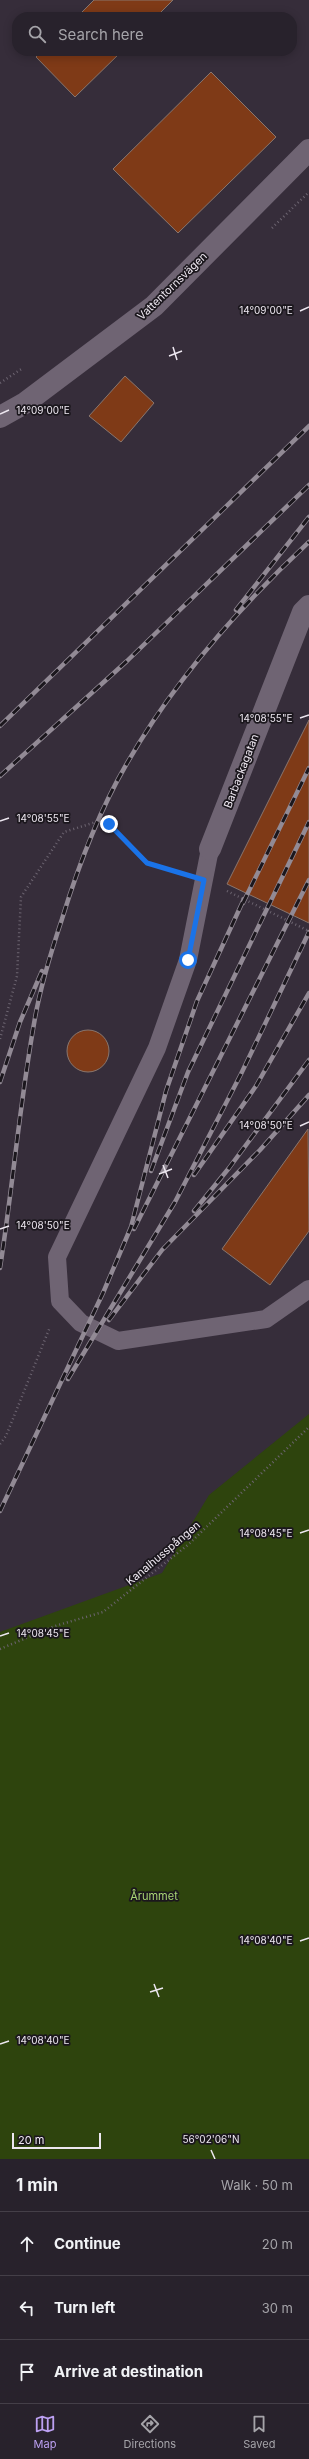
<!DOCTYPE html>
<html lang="en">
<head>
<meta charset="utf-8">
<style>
  :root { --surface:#28222c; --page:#302a34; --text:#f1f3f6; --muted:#a5a4a9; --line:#443f48; --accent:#bca0f2 }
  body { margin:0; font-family:Inter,sans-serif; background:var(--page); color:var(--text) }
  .scale { position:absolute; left:12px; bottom:10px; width:89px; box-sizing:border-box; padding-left:4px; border:2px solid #ede7f0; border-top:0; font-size:11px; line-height:14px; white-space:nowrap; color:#ede7f0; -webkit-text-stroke:3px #1b171d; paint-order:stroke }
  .stop { position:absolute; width:12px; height:12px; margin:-9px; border:3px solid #1a73e8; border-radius:50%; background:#fff }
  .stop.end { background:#1a73e8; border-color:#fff; box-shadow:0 1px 4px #0008 }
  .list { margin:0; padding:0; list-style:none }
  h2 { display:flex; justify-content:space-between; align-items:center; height:52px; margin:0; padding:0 16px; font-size:17px }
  h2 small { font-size:13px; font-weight:400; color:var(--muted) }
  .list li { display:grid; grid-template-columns:26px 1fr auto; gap:12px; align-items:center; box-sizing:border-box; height:64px; padding:0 16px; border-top:1px solid var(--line) }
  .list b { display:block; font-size:15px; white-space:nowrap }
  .list em { font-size:13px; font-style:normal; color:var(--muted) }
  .icon { flex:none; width:22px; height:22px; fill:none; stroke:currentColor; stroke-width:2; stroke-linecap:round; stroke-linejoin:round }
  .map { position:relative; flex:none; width:309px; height:2159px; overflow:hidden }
  .search { position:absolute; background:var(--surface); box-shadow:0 2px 10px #0003; left:12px; right:12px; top:12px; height:44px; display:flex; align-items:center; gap:10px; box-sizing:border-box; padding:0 14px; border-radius:16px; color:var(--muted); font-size:15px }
  .sheet { height:244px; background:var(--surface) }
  nav { display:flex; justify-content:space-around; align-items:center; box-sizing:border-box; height:56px; border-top:1px solid var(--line); background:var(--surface); font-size:11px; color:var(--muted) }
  nav a { display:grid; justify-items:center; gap:2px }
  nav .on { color:var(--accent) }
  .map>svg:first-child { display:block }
</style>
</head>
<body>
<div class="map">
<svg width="309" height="2159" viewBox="0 0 309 2159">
  <rect width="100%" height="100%" fill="#362d3a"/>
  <!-- green -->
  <polygon fill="#2e440d" points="309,1414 309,2159 0,2159 0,1632 162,1573 209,1495"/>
  <!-- building -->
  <g fill="#7f3a17" stroke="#89766e">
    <polygon points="94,0 173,0 156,17 77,17"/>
    <polygon points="42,51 122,51 75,97 36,57"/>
    <polygon points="211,72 276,137 178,233 113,169"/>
    <polygon points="125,376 154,403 121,442 89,416"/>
    <polygon points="309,720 309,923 227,884"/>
    <circle cx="88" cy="1051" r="21"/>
    <polygon points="308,1129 309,1231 270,1285 222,1249"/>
  </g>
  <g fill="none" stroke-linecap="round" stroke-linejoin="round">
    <!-- path -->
    <g stroke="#6d6571" stroke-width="2.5" stroke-dasharray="1 3" stroke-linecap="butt">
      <polyline points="272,228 309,192"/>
      <polyline points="0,383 23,368"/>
      <polyline points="227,891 309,931"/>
      <polyline points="0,1039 17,976 21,897 64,832 99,821 109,824 147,863 181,873"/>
      <polyline points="0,1444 6,1436 50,1327"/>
      <polyline points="0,1649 55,1626 103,1612 189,1544 309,1427"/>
    </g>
    <!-- service -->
    <polyline stroke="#6f6473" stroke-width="18" points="210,849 188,960 157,1048 57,1257 60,1301 81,1323 118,1341 266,1319 309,1289"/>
    <!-- minor -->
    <polyline stroke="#6f6473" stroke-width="22" points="210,849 303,612 309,606"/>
    <!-- tertiary -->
    <polyline stroke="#6f6473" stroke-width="22" points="0,417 25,403 154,306 309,150"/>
    <defs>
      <g id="rail">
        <polyline points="236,610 309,517"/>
        <polyline points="0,726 309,426"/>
        <polyline points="0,776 127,661 309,485"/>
        <polyline points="243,903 309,768"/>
        <polyline points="0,1082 20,1022 42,971"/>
        <polyline points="151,1171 188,1072 309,822"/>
        <polyline points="194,1175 256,1086 309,993"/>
        <polyline points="194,1211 229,1168 309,1060"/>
        <polyline points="134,1229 309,880"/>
        <path d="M0 1268C13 1185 20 1100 35 1018 41 984 51 952 62 919 78 867 98 813 126 765 173 682 239 607 309 542"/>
        <polyline points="109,1320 162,1250 260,1150 309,1095"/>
        <polyline points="68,1379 175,1202 241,1074 309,932"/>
        <polyline points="0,1511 103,1293 131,1227 166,1091 197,1001 244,899"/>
      </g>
    </defs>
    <!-- rail casing -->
    <use href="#rail" stroke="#928a95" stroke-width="4.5"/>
    <!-- rail -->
    <use href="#rail" stroke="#1b171d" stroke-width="3" stroke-dasharray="9" stroke-linecap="butt"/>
  </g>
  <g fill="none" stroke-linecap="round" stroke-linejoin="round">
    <!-- route -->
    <polyline stroke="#1a73e8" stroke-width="5" points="109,824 147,863 204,880 188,960"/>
  </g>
  <!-- ticks -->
  <path fill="none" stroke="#ede7f0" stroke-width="1.5" d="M300 311 309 307M173 347 177 360M169 356 182 351M0 414 9 410M300 718 309 715M0 821 9 818M300 1126 309 1122M163 1165 168 1178M159 1174 172 1169M0 1229 9 1226M300 1533 309 1530M0 1636 9 1633M300 1941 309 1938M154 1984 159 1997M150 1992 163 1988M0 2044 9 2041M211 2150 215 2159"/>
  <g text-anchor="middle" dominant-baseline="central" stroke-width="3.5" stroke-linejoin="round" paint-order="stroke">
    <!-- street labels -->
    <g font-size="11" fill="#ede7f0" stroke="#1b171d">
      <text transform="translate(172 286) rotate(-44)">Vattentornsvägen</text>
      <text transform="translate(241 771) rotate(-69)">Barbackagatan</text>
      <text transform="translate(163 1553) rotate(-40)">Kanalhusspången</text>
    </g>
    <!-- park labels -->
    <g font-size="11" fill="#a9d674" stroke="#1b171d">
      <text x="154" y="1896">Årummet</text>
    </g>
  </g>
  <g font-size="10" text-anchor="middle" fill="#ede7f0" stroke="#1b171d" stroke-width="3.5" stroke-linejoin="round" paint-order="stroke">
    <text x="266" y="314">14°09'00"E</text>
    <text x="43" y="414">14°09'00"E</text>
    <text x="266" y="722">14°08'55"E</text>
    <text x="43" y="822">14°08'55"E</text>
    <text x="266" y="1129">14°08'50"E</text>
    <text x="43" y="1229">14°08'50"E</text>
    <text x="266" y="1537">14°08'45"E</text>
    <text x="43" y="1637">14°08'45"E</text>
    <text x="266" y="1944">14°08'40"E</text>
    <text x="43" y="2044">14°08'40"E</text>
    <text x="211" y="2143">56°02'06"N</text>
  </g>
</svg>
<div class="scale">20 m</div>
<div class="stop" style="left:188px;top:960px"></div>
<div class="stop end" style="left:109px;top:824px"></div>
<div class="search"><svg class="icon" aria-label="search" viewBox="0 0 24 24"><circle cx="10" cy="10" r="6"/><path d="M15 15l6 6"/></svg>Search here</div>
</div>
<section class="sheet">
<h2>1 min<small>Walk · 50 m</small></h2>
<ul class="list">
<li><svg class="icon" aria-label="ahead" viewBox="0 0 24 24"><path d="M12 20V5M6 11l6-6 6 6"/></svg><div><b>Continue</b></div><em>20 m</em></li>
<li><svg class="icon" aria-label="left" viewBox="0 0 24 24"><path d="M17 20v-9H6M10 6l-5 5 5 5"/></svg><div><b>Turn left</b></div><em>30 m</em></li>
<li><svg class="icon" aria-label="arrive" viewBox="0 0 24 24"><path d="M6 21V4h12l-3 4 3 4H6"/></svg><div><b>Arrive at destination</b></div></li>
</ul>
</section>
<nav>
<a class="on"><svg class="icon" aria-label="map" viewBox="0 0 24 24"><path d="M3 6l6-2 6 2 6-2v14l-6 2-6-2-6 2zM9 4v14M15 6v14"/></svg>Map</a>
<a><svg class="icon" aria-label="directions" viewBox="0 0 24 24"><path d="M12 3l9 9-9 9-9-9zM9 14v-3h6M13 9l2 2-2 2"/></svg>Directions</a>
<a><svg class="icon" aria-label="saved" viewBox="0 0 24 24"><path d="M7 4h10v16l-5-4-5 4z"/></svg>Saved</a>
</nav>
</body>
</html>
